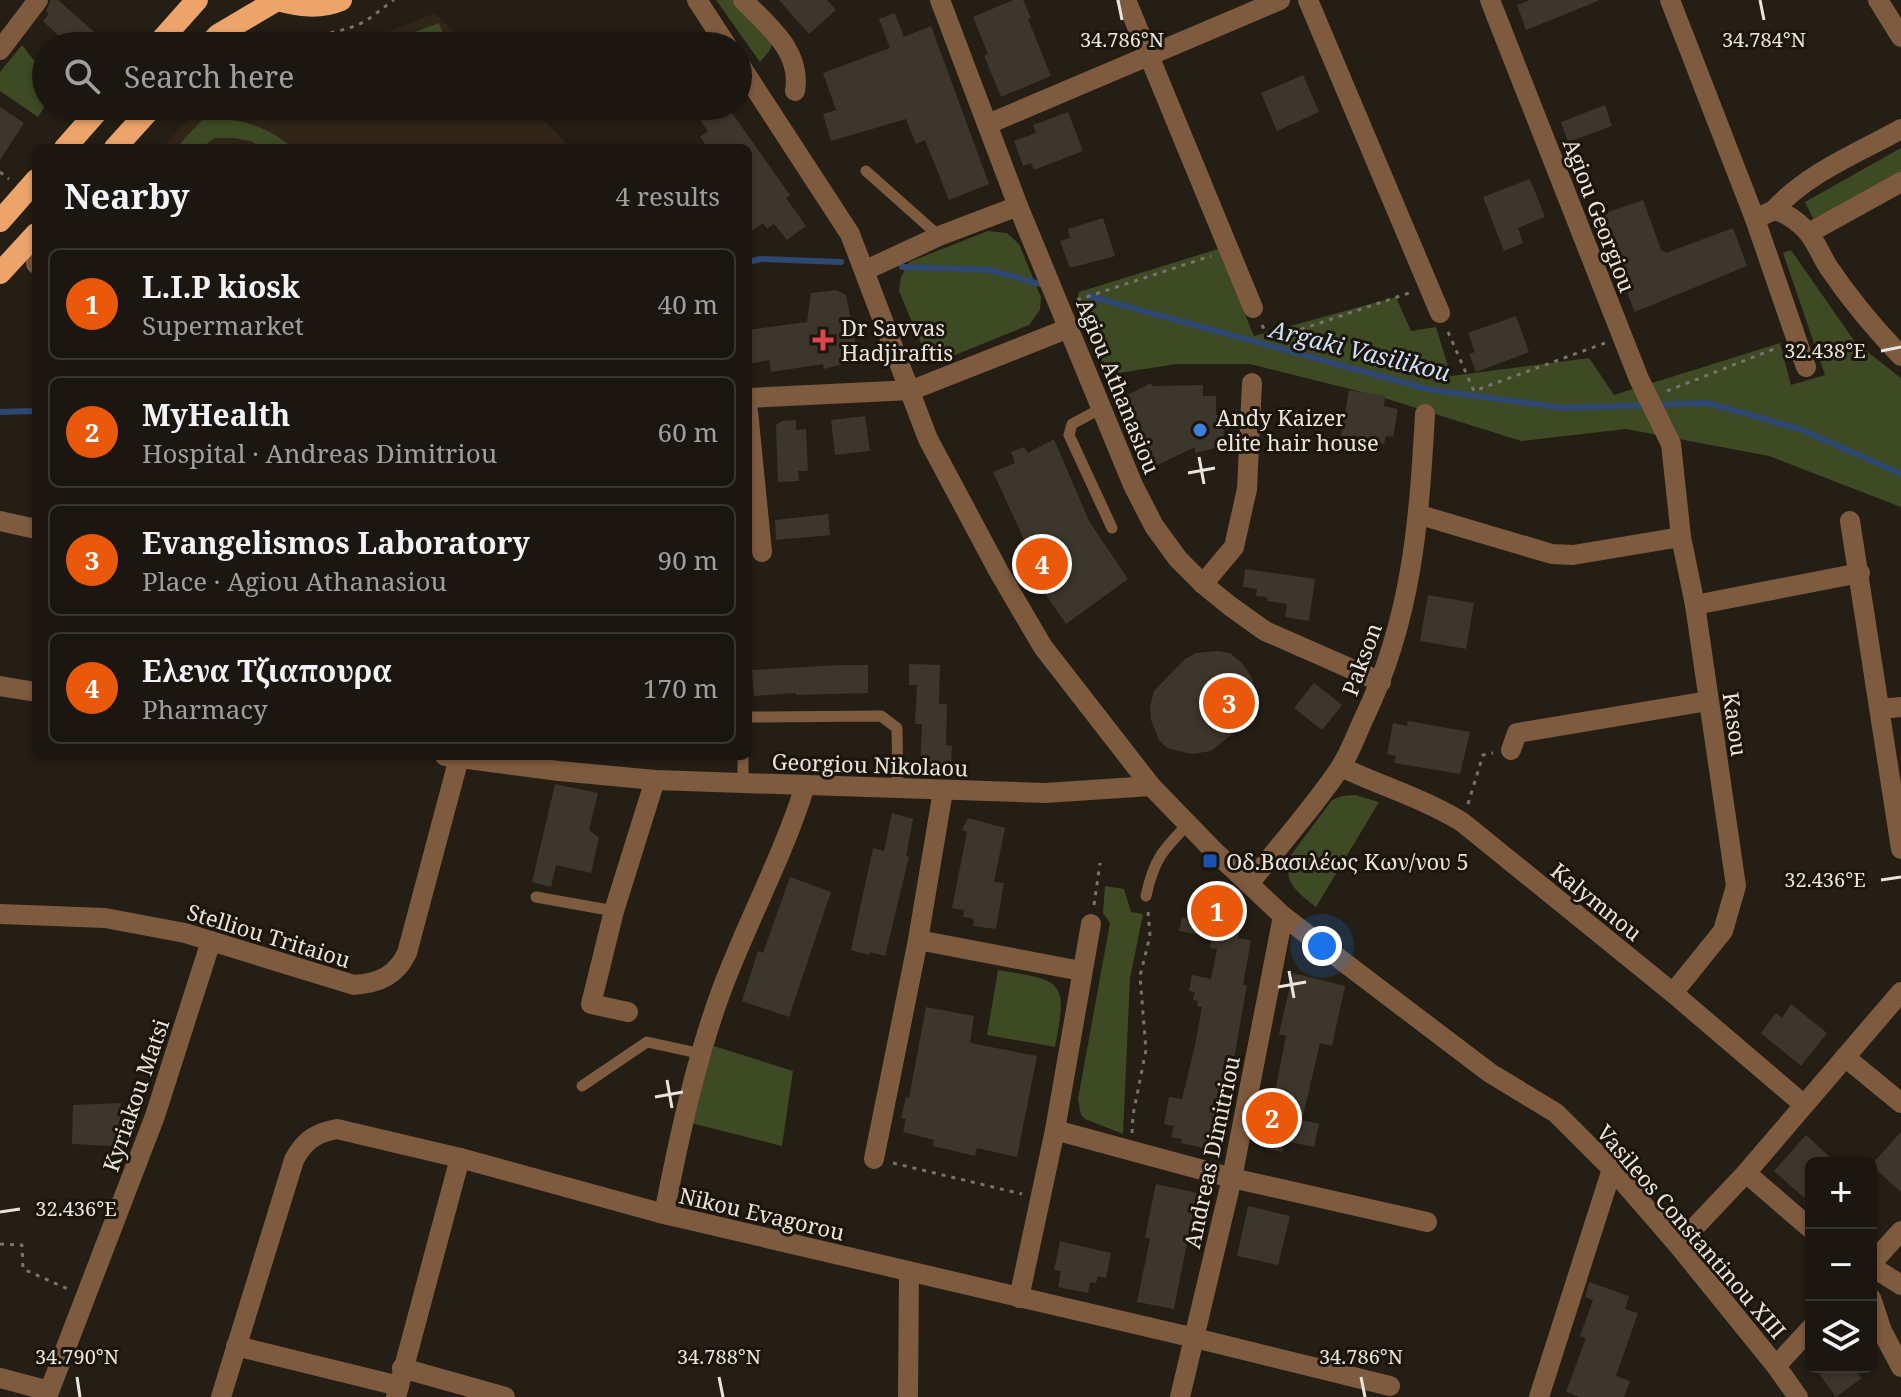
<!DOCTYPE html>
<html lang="en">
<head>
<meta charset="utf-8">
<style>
  :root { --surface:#1b1610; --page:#28231e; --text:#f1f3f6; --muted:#a09f9f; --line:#393530; --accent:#ea580c }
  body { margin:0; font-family:"Noto Serif",serif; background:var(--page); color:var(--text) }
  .controls { position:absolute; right:24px; bottom:24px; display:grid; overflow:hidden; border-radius:12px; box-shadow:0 2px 6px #0004 }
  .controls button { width:72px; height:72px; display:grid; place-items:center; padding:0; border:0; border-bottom:2px solid var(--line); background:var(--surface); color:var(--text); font:40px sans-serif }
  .you { position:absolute; left:1322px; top:946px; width:28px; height:28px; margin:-20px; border:6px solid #fff; border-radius:50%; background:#1a73e8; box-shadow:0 0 0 12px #1a73e833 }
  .badge { display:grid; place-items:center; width:52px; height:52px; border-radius:50%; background:var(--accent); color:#fff; font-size:26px; font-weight:700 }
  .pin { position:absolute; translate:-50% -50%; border:4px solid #fff; box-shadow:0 2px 8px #0006 }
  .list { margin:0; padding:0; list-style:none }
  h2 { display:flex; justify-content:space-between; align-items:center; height:104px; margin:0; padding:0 32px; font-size:34px }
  h2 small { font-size:26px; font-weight:400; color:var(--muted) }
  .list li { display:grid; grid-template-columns:52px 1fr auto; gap:24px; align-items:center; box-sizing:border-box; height:112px; margin:0 16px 16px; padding:0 16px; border:2px solid var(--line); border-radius:12px }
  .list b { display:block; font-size:30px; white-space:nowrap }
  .list p { margin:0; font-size:26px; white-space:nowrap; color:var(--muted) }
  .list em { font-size:26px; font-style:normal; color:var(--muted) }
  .icon { flex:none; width:44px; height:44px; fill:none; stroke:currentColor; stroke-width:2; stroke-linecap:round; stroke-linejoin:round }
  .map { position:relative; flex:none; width:1901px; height:1397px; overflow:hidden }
  .search { position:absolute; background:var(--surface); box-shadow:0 2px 6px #0004; left:32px; top:32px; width:720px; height:88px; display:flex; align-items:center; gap:20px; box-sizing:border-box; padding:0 28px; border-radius:44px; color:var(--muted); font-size:30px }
  .panel { position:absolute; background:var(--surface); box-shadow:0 2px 6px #0004; left:32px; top:144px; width:720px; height:616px; border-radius:12px }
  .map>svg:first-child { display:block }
</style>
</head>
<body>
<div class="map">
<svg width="1901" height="1397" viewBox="0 0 1901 1397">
  <rect width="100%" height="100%" fill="#241e15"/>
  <!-- built -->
  <g fill="#302517">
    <polygon points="435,13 468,46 352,46"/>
    <polygon points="201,106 529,106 571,148 162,148"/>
  </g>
  <!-- green -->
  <g fill="#3d4a24">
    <polygon points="716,0 736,0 772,44 770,50 760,62"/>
    <polygon points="439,23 448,46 377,46"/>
    <path d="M22 45C40 68 59 89 38 117L0 91V72Z"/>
    <path d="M215 106H244L232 120C254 123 276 133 293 148H261L251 141 233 138H215L201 148H176Z"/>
    <polygon points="1901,148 1901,182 1818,229 1805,202"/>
    <polygon points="988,231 1007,233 1019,244 1041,297 1040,310 1029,325 955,355 936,356 923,348 899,291 901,277 909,262"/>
    <polygon points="1218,249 1254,336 1396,297 1411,331 1436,327 1451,376 1589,358 1614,395 1780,343 1791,385 1825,375 1783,253 1791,250 1855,342 1901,378 1901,507 1769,456 1626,429 1521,441 1378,396 1250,364 1177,364 1106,375 1076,305 1079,292"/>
    <path d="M1355 795 1379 802 1316 907C1297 892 1281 881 1291 855L1332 800 1342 796Z"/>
    <polygon points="1105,886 1124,889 1131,912 1143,914 1130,978 1123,1134 1085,1119 1081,1115 1078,1099 1110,923 1103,913"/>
    <path d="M998 970C1063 981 1068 979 1055 1047L987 1035Z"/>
    <polygon points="714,1046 793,1071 782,1146 687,1122"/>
  </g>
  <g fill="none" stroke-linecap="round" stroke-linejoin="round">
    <!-- stream -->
    <g stroke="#2f4871" stroke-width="6">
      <polyline points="748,262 761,259 841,262"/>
      <polyline points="902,267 989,270 1040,284"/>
      <polyline points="1089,296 1427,389 1563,408 1708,403 1802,430 1901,474"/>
      <polyline points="0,412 36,411"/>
    </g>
  </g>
  <!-- building -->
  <g fill="#3d362c">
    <polygon points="51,0 58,0 110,46 54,46 61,38 43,21 49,14 46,11"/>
    <polygon points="779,0 827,0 836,10 809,34"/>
    <polygon points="1013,0 1023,0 1031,18 1028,19 1051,76 1001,97 984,56 988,54 973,17"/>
    <polygon points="1530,0 1598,0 1598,1 1526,30 1517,5"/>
    <polygon points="895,13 904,37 931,26 989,184 949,200 925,140 916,144 906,119 831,141 823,114 836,110 823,73 890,48 879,19"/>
    <polygon points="1303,75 1319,112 1277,131 1261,93"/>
    <polygon points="1605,105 1612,126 1568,142 1561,122"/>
    <polygon points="690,106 727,106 790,195 786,198 806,226 787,240 774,224 767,229 763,223 748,234 748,148 708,148 700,137 708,131"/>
    <polygon points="0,107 24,123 0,160"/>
    <polygon points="1068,112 1083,151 1034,170 1031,163 1023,166 1014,141 1036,133 1033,125"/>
    <polygon points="1530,179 1545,217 1518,228 1523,243 1504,251 1483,197"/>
    <polygon points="1643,200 1662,252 1665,251 1666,253 1733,228 1747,266 1635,312 1597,216"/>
    <polygon points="1103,218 1115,256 1070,268 1060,241 1070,238 1068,229"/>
    <polygon points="836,290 846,295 858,354 850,362 824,369 823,364 771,372 769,360 748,364 748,330 807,322 811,293"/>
    <polygon points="1516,316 1529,352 1476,372 1469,354 1475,352 1468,333"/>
    <polygon points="1151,383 1152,386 1203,385 1203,396 1216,396 1216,415 1223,415 1224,446 1195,453 1195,447 1149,469 1136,443 1140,442 1121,398"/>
    <polygon points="1349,390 1385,396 1384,406 1398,409 1393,437 1386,436 1384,444 1341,436"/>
    <polygon points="865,416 870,451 835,455 831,420"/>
    <polygon points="796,420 796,430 806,429 808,471 798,471 799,481 778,482 776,425 782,421"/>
    <polygon points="1054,439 1089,521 1128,579 1066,624 1040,586 1034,561 993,472 1015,463 1011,452 1024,447 1028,453"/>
    <polygon points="828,514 830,535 776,540 775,520"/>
    <polygon points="1245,569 1315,579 1309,621 1285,617 1287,604 1267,601 1267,597 1256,596 1257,589 1243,587"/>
    <polygon points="1428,595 1474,603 1466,649 1420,641"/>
    <polygon points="1218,651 1230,653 1242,663 1251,676 1255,691 1251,708 1241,727 1211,751 1192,754 1167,748 1159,740 1151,720 1150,707 1154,691 1185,659 1196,653"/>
    <polygon points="909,664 940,665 939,704 947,704 946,745 952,746 951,767 920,764 922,724 915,724 917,685 909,685"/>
    <polygon points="840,665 868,665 868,693 796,695 796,693 754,696 752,670"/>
    <polygon points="1314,683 1342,705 1322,730 1294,708"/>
    <polygon points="1408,721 1470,732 1460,774 1394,763 1396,756 1387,754 1393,723 1407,726"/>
    <polygon points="555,784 598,793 589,830 599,838 591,873 556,865 551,887 532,882"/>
    <polygon points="892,813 913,819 906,856 909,857 885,956 870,952 869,955 851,950 873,848 884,851"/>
    <polygon points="968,818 1005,828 994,882 1004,883 996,929 973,926 974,919 963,917 964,910 952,908 967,832 962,830"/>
    <polygon points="790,877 831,892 789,1017 742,1001 758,951 763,953"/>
    <polygon points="1209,906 1224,908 1222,921 1241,925 1238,938 1251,940 1243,985 1247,985 1235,1053 1212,1150 1181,1143 1182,1139 1171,1137 1174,1126 1164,1124 1169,1097 1182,1099 1195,1045 1202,1007 1197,1006 1198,1001 1193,1000 1195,992 1189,991 1192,975 1211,979 1217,949 1210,948 1212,937 1179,931 1182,917 1206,922"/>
    <polygon points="1293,973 1345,986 1332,1046 1320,1043 1302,1120 1319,1124 1314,1147 1285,1141 1282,1152 1268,1149 1271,1136 1263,1134 1268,1112 1271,1113 1286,1036 1279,1034"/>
    <polygon points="1791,1004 1827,1033 1801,1066 1761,1033 1776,1013 1782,1018"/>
    <polygon points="926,1007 974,1016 970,1043 1037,1056 1017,1157 977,1148 975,1156 933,1146 934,1140 903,1132 906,1119 901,1118 906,1097 909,1098"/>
    <polygon points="121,1103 120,1119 112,1146 72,1144 73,1105"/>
    <polygon points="1901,1132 1901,1192 1871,1165"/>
    <polygon points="1806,1135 1836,1163 1811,1163 1811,1204 1774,1171"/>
    <polygon points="1156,1184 1197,1193 1174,1309 1137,1302 1150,1239 1145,1237"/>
    <polygon points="1248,1206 1290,1216 1278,1265 1237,1256"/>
    <polygon points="1060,1241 1111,1253 1106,1278 1098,1276 1096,1283 1090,1282 1088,1293 1058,1287 1061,1271 1054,1270"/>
    <polygon points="1589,1282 1629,1296 1625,1309 1638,1313 1616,1376 1630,1381 1624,1397 1579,1397 1566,1392 1586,1338 1580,1336 1593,1300 1585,1297"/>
    <polygon points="1829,1367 1854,1367 1862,1378 1836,1397 1819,1374"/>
  </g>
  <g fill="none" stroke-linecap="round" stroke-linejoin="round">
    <!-- path -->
    <g stroke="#78736b" stroke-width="3" stroke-dasharray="4 6" stroke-linecap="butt">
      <path d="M251 41C287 34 323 39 357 25 370 20 382 8 394 0"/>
      <polyline points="0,172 9,179"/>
      <polyline points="1077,300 1211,256"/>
      <polyline points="1262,325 1269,340 1409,293"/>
      <polyline points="1448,332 1474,391 1605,343"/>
      <polyline points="1667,391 1779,347"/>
      <polyline points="1468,804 1483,755 1493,753"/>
      <polyline points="1094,905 1100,863"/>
      <polyline points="1132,1133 1133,1115 1146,1050 1140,976 1150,936 1148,911"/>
      <polyline points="893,1163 1022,1194"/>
      <polyline points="0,1244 22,1245 23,1269 68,1289"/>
    </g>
    <!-- service -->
    <g stroke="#7e5a3f" stroke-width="11">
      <polyline points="866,171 939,236"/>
      <polyline points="1102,408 1072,424 1069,435 1112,528"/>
      <polyline points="748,717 881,716 897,728 898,789"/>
      <polyline points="743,783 743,756"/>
      <path d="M1146 896C1154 859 1162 851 1188 824"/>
      <polyline points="536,897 614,911"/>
      <polyline points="582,1086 647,1042 702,1054"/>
    </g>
    <!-- minor -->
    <g stroke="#7e5a3f" stroke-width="20">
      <path d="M743 0C768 26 802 51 795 91"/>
      <polyline points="940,0 1018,206 1133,485 1154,526 1178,559 1203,584 1230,606 1265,631 1381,682"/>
      <polyline points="1126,0 1253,308"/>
      <polyline points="1308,0 1440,313"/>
      <polyline points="1490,0 1639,379 1671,444 1681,537 1695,605 1736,886 1723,931 1673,993"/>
      <polyline points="1670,0 1755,219 1806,367"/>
      <polyline points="1878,0 1901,37"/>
      <polyline points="0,50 38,0"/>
      <polyline points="988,124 1280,0"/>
      <path d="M1774 210C1807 173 1858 153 1901 129"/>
      <path d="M1755 219 1774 210C1787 213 1797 221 1806 230 1816 241 1821 256 1829 268 1850 299 1875 329 1901 356"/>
      <polyline points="1809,233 1901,182"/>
      <polyline points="36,248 36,264"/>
      <polyline points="866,270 939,236 1018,206"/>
      <polyline points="748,398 912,390 1069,328"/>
      <polyline points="748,411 762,552"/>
      <polyline points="1420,515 1552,554 1573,555 1681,537"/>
      <polyline points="0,521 36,529"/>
      <polyline points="1850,521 1901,849"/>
      <polyline points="1203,584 1234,547 1247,489 1252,383"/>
      <polyline points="1695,605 1860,573"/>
      <polyline points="1881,709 1901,707"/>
      <polyline points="1511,750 1517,733 1708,701"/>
      <path d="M1341 767C1381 786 1425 799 1462 822L1673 993 1803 1104"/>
      <path d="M1249 884C1279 846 1313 808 1340 768 1350 753 1356 735 1364 718 1412 619 1419 522 1425 414"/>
      <path d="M0 914 105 918 185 933 354 985C379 983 396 976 407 953L459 758"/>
      <polyline points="918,940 1081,971"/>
      <polyline points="628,1012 591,1004 614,911 655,780"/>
      <polyline points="1845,1057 1901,1103"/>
      <polyline points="1055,1130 1232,1178 1427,1222"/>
      <polyline points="874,1159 918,940 943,791"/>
      <polyline points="1746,1173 1811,1229"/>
      <path d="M664 1214C679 1138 695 1062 722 989 748 920 783 856 805 786"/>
      <polyline points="1678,1245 1746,1173 1901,992"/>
      <polyline points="1871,1264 1901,1231"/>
      <polyline points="1871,1266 1901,1285"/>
      <polyline points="1019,1298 1055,1130 1091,924"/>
      <polyline points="1871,1298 1882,1331 1901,1367"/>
      <polyline points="236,1346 399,1386"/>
      <polyline points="1776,1366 1811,1328"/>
      <polyline points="402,1368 505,1397"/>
      <polyline points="0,1378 49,1391"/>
      <polyline points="47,1397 155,1116 211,941"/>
      <path d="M221 1397 294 1160C304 1141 315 1133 337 1129L460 1158 664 1214 1195 1338 1390 1386"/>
      <polyline points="396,1397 460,1158"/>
      <polyline points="908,1397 909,1273"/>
      <polyline points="1180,1397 1232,1178 1283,916"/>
      <polyline points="1539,1397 1612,1169"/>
    </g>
    <!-- tertiary -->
    <g stroke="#7e5a3f" stroke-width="20">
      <polyline points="697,0 727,46"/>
      <polyline points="738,62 850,234 928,439 999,572 1043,647 1151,786 1213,850 1283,916 1490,1073 1556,1113 1612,1169 1678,1245 1776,1366 1798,1397"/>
      <polyline points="0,686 36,692"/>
      <polyline points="445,756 559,771 655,780 1045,793 1151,786"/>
    </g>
    <!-- trunk -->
    <g stroke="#eca46a" stroke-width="22">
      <path d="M277 0C299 6 319 9 341 0"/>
      <polyline points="156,46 197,0"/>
      <polyline points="208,46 218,35 277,0"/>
      <polyline points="65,148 102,106"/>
      <polyline points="115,148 153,106"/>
      <polyline points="0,221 36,180"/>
      <polyline points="0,273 36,234"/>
    </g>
  </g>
  <!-- ticks -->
  <path fill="none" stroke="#e9e4de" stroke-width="3" d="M1118 0 1122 20M1760 0 1764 20M1881 351 1901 347M1199 457 1204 484M1188 473 1215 468M1881 880 1901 877M1289 971 1294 998M1278 987 1306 982M667 1080 672 1108M655 1097 683 1092M0 1212 20 1209M77 1377 80 1397M719 1377 723 1397M1361 1377 1365 1397"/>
  <!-- markers -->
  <path fill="#e0444e" stroke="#1b150c" stroke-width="3" d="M819 328h8v8h8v8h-8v8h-8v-8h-8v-8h8z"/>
  <circle fill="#3f7fe0" stroke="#1b150c" stroke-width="3" cx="1200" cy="430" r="8"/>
  <rect fill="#1a4fb4" stroke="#1b150c" stroke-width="3" x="1202" y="853" width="16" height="16" rx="4"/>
  <g text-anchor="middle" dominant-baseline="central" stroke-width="6" stroke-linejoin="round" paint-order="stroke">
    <!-- street labels -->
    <g font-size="22" fill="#e9e4de" stroke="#1b150c">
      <text transform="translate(1600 215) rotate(69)">Agiou Georgiou</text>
      <text transform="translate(1119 386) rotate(68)">Agiou Athanasiou</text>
      <text transform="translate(1361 659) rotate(-70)">Pakson</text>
      <text transform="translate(1736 724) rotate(82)">Kasou</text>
      <text transform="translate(870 764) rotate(2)">Georgiou Nikolaou</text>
      <text transform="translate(1597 901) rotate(39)">Kalymnou</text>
      <text transform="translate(269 935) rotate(17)">Stelliou Tritaiou</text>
      <text transform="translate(135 1095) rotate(-71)">Kyriakou Matsi</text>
      <text transform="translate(1211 1152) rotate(-78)">Andreas Dimitriou</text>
      <text transform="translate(762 1213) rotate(13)">Nikou Evagorou</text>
      <text transform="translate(1692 1231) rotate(49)">Vasileos Constantinou XIII</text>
    </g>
    <!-- poi labels -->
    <g font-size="22" fill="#e9e4de" stroke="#1b150c" text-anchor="start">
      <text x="841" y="327">Dr Savvas<tspan x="841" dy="25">Hadjiraftis</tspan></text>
      <text x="1216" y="417">Andy Kaizer<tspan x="1216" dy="25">elite hair house</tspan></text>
      <text x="1226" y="861">Οδ.Βασιλέως Κων/νου 5</text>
    </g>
    <!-- water labels -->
    <g font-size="24" font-style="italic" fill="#cddffb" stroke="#1b150c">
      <text transform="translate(1360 350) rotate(14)">Argaki Vasilikou</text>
    </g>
  </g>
  <g font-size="20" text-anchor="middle" fill="#e9e4de" stroke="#1b150c" stroke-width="6" stroke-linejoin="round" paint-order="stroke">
    <text x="1122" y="47">34.786°N</text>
    <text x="1764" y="47">34.784°N</text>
    <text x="1825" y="358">32.438°E</text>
    <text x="1825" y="887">32.436°E</text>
    <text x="76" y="1216">32.436°E</text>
    <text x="77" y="1364">34.790°N</text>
    <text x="719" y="1364">34.788°N</text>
    <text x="1361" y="1364">34.786°N</text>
  </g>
</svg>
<div class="controls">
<button>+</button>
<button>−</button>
<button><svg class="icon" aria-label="layers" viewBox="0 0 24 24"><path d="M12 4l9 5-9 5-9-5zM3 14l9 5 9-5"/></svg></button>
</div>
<div class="you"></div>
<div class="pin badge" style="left:1217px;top:911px">1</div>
<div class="pin badge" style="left:1272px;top:1118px">2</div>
<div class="pin badge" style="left:1229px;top:703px">3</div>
<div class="pin badge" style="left:1042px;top:564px">4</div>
<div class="search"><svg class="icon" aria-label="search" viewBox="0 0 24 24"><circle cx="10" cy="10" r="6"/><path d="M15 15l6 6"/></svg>Search here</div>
<section class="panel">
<h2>Nearby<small>4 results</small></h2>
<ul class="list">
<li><span class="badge">1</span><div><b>L.I.P kiosk</b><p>Supermarket</p></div><em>40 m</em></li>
<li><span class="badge">2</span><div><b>MyHealth</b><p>Hospital · Andreas Dimitriou</p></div><em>60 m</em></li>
<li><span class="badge">3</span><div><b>Evangelismos Laboratory</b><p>Place · Agiou Athanasiou</p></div><em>90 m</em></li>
<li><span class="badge">4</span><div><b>Ελενα Τζιαπουρα</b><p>Pharmacy</p></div><em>170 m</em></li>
</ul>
</section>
</div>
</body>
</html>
